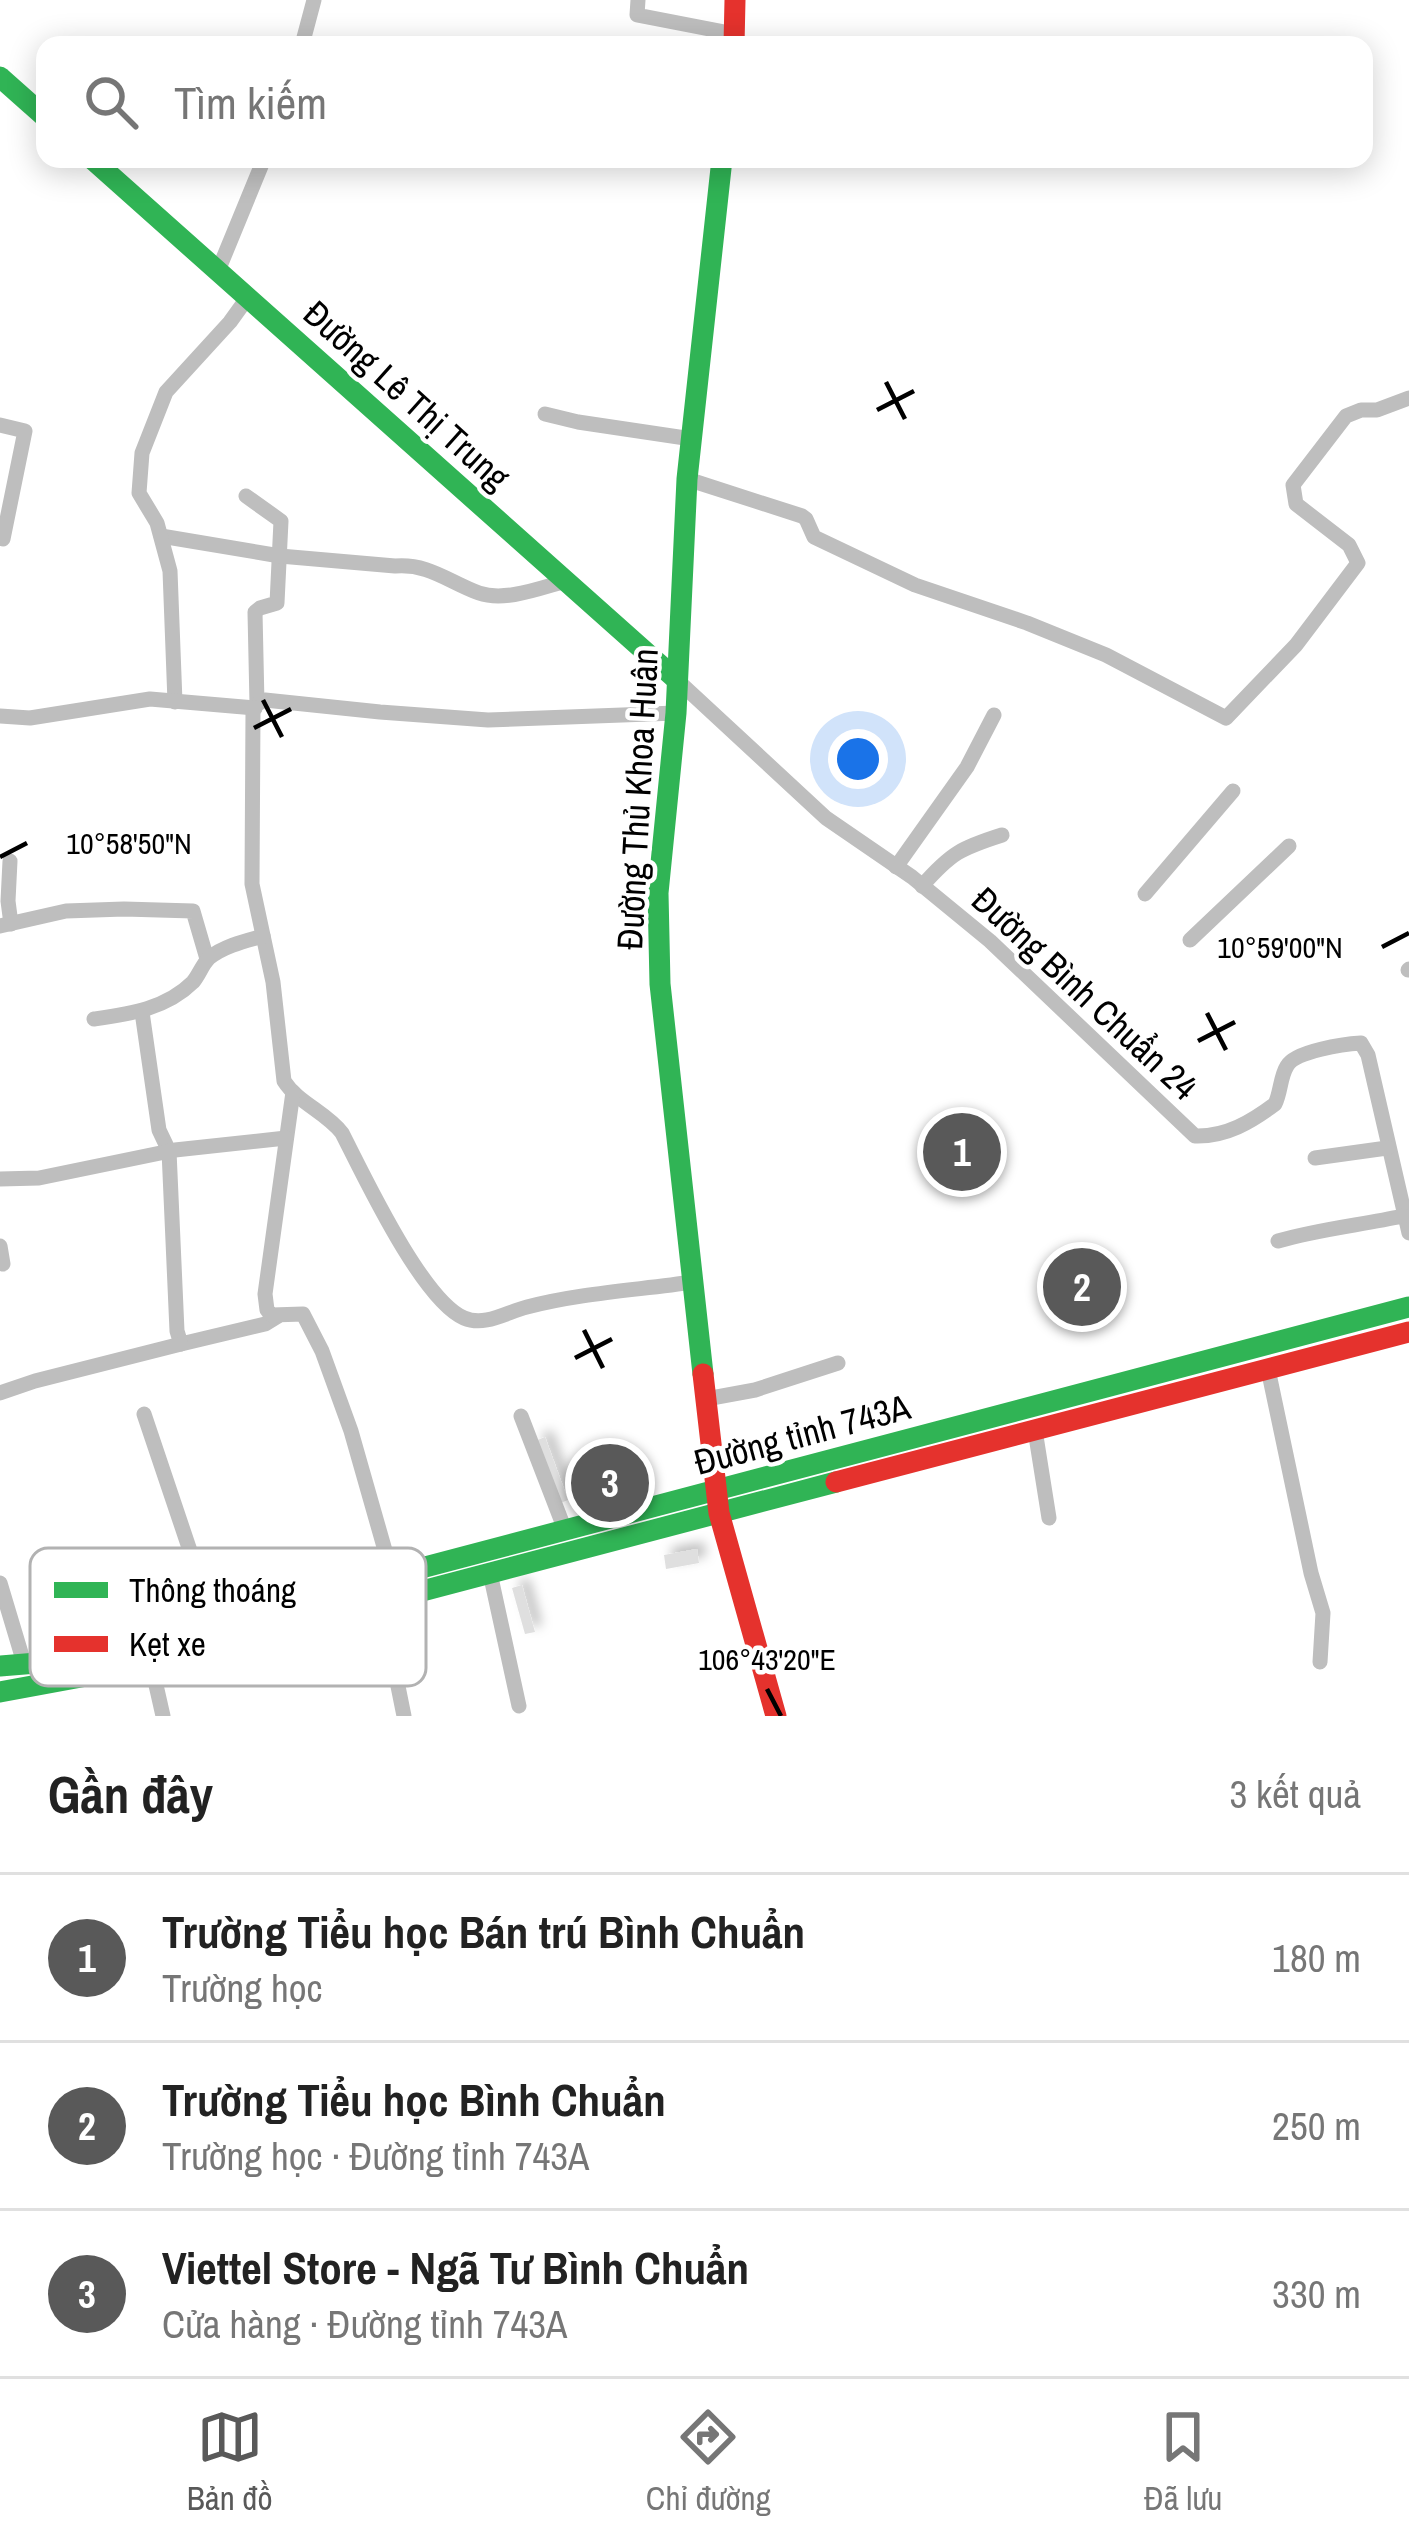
<!DOCTYPE html>
<html lang="vi">
<head>
<meta charset="utf-8">
<style>
  :root { --surface:#fff; --page:#f2f2f2; --text:#222; --muted:#767676; --line:#e0e0e0; --accent:#595959 }
  body { margin:0; font-family:"Archivo Narrow",sans-serif; background:var(--page); color:var(--text) }
  .you { position:absolute; left:858px; top:759px; width:42px; height:42px; margin:-30px; border:9px solid #fff; border-radius:50%; background:#1a73e8; box-shadow:0 0 0 18px #1a73e833 }
  .badge { display:grid; place-items:center; width:78px; height:78px; border-radius:50%; background:var(--accent); color:#fff; font-size:39px; font-weight:700 }
  .pin { position:absolute; translate:-50% -50%; border:6px solid #fff; box-shadow:0 3px 12px #0006 }
  .list { margin:0; padding:0; list-style:none }
  h2 { display:flex; justify-content:space-between; align-items:center; height:156px; margin:0; padding:0 48px; font-size:51px }
  h2 small { font-size:39px; font-weight:400; color:var(--muted) }
  .list li { display:grid; grid-template-columns:78px 1fr auto; gap:36px; align-items:center; box-sizing:border-box; height:168px; padding:0 48px; border-top:3px solid var(--line) }
  .list b { display:block; font-size:45px; white-space:nowrap }
  .list p { margin:0; font-size:39px; white-space:nowrap; color:var(--muted) }
  .list em { font-size:39px; font-style:normal; color:var(--muted) }
  .icon { flex:none; width:66px; height:66px; fill:none; stroke:currentColor; stroke-width:2; stroke-linecap:round; stroke-linejoin:round }
  .map { position:relative; flex:none; width:1409px; height:1716px; overflow:hidden }
  .search { position:absolute; background:var(--surface); box-shadow:0 6px 30px #0003; left:36px; right:36px; top:36px; height:132px; display:flex; align-items:center; gap:30px; box-sizing:border-box; padding:0 42px; border-radius:24px; color:var(--muted); font-size:45px }
  .sheet { height:660px; background:var(--surface) }
  nav { display:flex; justify-content:space-around; align-items:center; box-sizing:border-box; height:168px; border-top:3px solid var(--line); background:var(--surface); font-size:33px; color:var(--muted) }
  nav a { display:grid; justify-items:center; gap:6px }
  nav .on { color:var(--accent) }
  .map>svg:first-child { display:block }
</style>
</head>
<body>
<div class="map">
<svg width="1409" height="1716" viewBox="0 0 1409 1716">
  <defs>
    <filter id="shadow"><feDropShadow dx="7" dy="-7" stdDeviation="6" flood-color="#0004"/></filter>
  </defs>
  <rect width="100%" height="100%" fill="#fff"/>
  <!-- building -->
  <g fill="#dfdfdf" filter="url(#shadow)">
    <polygon points="545,1437 568,1500 558,1504 535,1441"/>
    <polygon points="697,1549 699,1563 666,1569 664,1555"/>
    <polygon points="522,1585 535,1632 525,1634 512,1588"/>
  </g>
  <g fill="none" stroke-linecap="round" stroke-linejoin="round">
    <!-- street -->
    <g stroke="#bebebe" stroke-width="15">
      <polyline points="638,0 637,15 735,34"/>
      <polyline points="302,45 314,0"/>
      <polyline points="218,271 264,159"/>
      <polyline points="545,414 578,422 692,439"/>
      <polyline points="0,425 25,431 3,539 0,538"/>
      <polyline points="687,479 802,516 806,519 814,537 915,585 1027,623 1106,655 1226,718 1296,645 1358,563 1349,545 1296,504 1293,485 1346,416 1361,410 1377,410 1409,398"/>
      <polyline points="246,496 281,521 277,603 260,608 255,612 257,704"/>
      <path d="M161 536 280 556 395 566C428 563 449 582 479 593 505 602 540 588 566 581"/>
      <path d="M677 680 826 818 912 877 990 941 1195 1136C1226 1137 1251 1122 1275 1104 1281 1092 1280 1077 1287 1066 1295 1051 1345 1044 1361 1043L1368 1055 1409 1233"/>
      <polyline points="175,702 170,571 157,523 139,493 142,453 166,392 230,322 248,297"/>
      <path d="M676 713 488 720 380 712 265 700 257 704 253 712 252 884 273 982 284 1081C298 1103 326 1112 342 1133 364 1176 422 1300 464 1318 485 1327 507 1312 527 1307 580 1293 638 1290 693 1282"/>
      <polyline points="0,716 30,718 150,699 255,708"/>
      <polyline points="10,861 8,901 11,924"/>
      <polyline points="896,867 967,767 994,715"/>
      <path d="M922 886C951 853 961 848 1002 835"/>
      <polyline points="1145,894 1233,791"/>
      <polyline points="0,926 66,911 124,909 193,911 207,959"/>
      <polyline points="1190,940 1289,846"/>
      <polyline points="1408,970 1409,969"/>
      <polyline points="142,1012 159,1130 169,1151 177,1331 181,1344 265,1324 278,1316"/>
      <path d="M94 1019C129 1014 166 1009 193 982 199 975 202 965 209 958 224 946 245 941 263 936"/>
      <polyline points="293,1092 265,1294 267,1310 272,1315 303,1314 322,1351 351,1431 392,1575"/>
      <polyline points="1315,1158 1387,1148"/>
      <polyline points="0,1179 39,1178 175,1150 286,1138"/>
      <path d="M1278 1241C1319 1229 1361 1225 1403 1216"/>
      <polyline points="0,1246 3,1264"/>
      <polyline points="1268,1369 1311,1573 1323,1613 1320,1662"/>
      <polyline points="0,1393 35,1381 181,1344"/>
      <polyline points="706,1399 755,1390 838,1363"/>
      <polyline points="144,1414 214,1622"/>
      <polyline points="521,1416 565,1530"/>
      <polyline points="1035,1430 1049,1518"/>
      <polyline points="490,1573 519,1706"/>
      <polyline points="0,1583 24,1663"/>
      <polyline points="381,1602 404,1716"/>
      <polyline points="151,1663 163,1716"/>
    </g>
    <!-- fast -->
    <g stroke="#30b455" stroke-width="21">
      <polyline points="0,77 45,117"/>
      <polyline points="92,159 677,680"/>
      <polyline points="703,1374 660,984 658,893 676,713 687,479 722,159"/>
      <polyline points="0,1666 49,1662 130,1645 1409,1307"/>
      <polyline points="0,1692 130,1668 836,1482"/>
    </g>
    <!-- jam -->
    <g stroke="#e5322d" stroke-width="21">
      <polyline points="734,45 735,0"/>
      <polyline points="703,1374 719,1513 776,1716"/>
      <polyline points="836,1482 1409,1332"/>
    </g>
  </g>
  <!-- ticks -->
  <path fill="none" stroke="#000" stroke-width="4.5" d="M886 382 905 419M877 410 914 391M263 700 282 737M254 728 291 709M0 857 27 843M1382 947 1409 933M1207 1013 1226 1050M1198 1041 1235 1022M584 1330 603 1368M575 1358 612 1339M767 1689 781 1716"/>
  <g text-anchor="middle" dominant-baseline="central" stroke-width="9" stroke-linejoin="round" paint-order="stroke">
    <!-- street labels -->
    <g font-size="36" fill="#000" stroke="#fff">
      <text transform="translate(407 395) rotate(42)">Đường Lê Thị Trung</text>
      <text transform="translate(637 799) rotate(-87)">Đường Thủ Khoa Huân</text>
      <text transform="translate(1085 993) rotate(43)">Đường Bình Chuẩn 24</text>
      <text transform="translate(802 1434) rotate(-15)">Đường tỉnh 743A</text>
    </g>
  </g>
  <!-- legend -->
  <rect x="30" y="1548" width="396" height="138" rx="18" fill="#fff" stroke="#b2b2b2" stroke-width="3"/>
  <rect x="54" y="1582" width="54" height="16" fill="#30b455"/>
  <rect x="54" y="1636" width="54" height="16" fill="#e5322d"/>
  <g font-size="33" fill="#000">
    <text x="129" y="1602">Thông thoáng</text>
    <text x="129" y="1656">Kẹt xe</text>
  </g>
  <g font-size="30" text-anchor="middle" fill="#000" stroke="#fff" stroke-width="9" stroke-linejoin="round" paint-order="stroke">
    <text x="129" y="854">10°58'50"N</text>
    <text x="1280" y="958">10°59'00"N</text>
    <text x="767" y="1670">106°43'20"E</text>
  </g>
</svg>
<div class="you"></div>
<div class="pin badge" style="left:962px;top:1152px">1</div>
<div class="pin badge" style="left:1082px;top:1287px">2</div>
<div class="pin badge" style="left:610px;top:1483px">3</div>
<div class="search"><svg class="icon" aria-label="search" viewBox="0 0 24 24"><circle cx="10" cy="10" r="6"/><path d="M15 15l6 6"/></svg>Tìm kiếm</div>
</div>
<section class="sheet">
<h2>Gần đây<small>3 kết quả</small></h2>
<ul class="list">
<li><span class="badge">1</span><div><b>Trường Tiểu học Bán trú Bình Chuẩn</b><p>Trường học</p></div><em>180 m</em></li>
<li><span class="badge">2</span><div><b>Trường Tiểu học Bình Chuẩn</b><p>Trường học · Đường tỉnh 743A</p></div><em>250 m</em></li>
<li><span class="badge">3</span><div><b>Viettel Store - Ngã Tư Bình Chuẩn</b><p>Cửa hàng · Đường tỉnh 743A</p></div><em>330 m</em></li>
</ul>
</section>
<nav>
<a class="on"><svg class="icon" aria-label="map" viewBox="0 0 24 24"><path d="M3 6l6-2 6 2 6-2v14l-6 2-6-2-6 2zM9 4v14M15 6v14"/></svg>Bản đồ</a>
<a><svg class="icon" aria-label="directions" viewBox="0 0 24 24"><path d="M12 3l9 9-9 9-9-9zM9 14v-3h6M13 9l2 2-2 2"/></svg>Chỉ đường</a>
<a><svg class="icon" aria-label="saved" viewBox="0 0 24 24"><path d="M7 4h10v16l-5-4-5 4z"/></svg>Đã lưu</a>
</nav>
</body>
</html>
